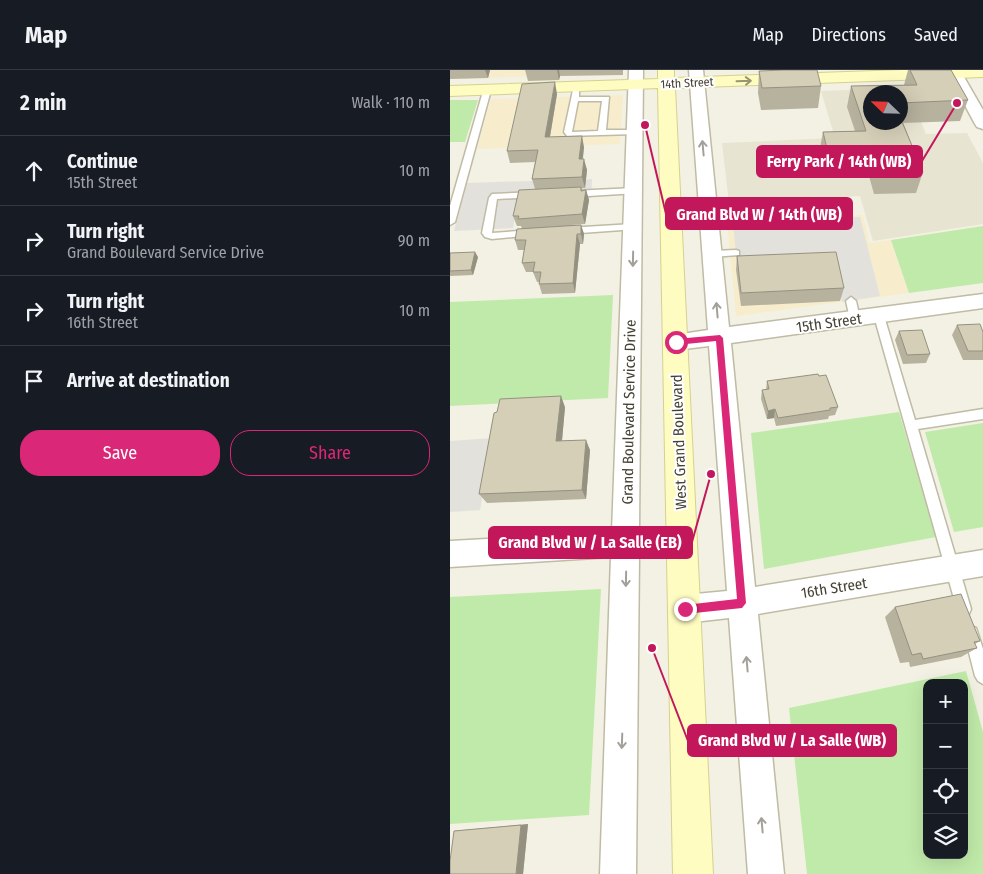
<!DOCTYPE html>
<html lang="en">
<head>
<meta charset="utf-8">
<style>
  :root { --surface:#171b24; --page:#242831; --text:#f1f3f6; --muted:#9ea1a6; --line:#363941; --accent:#db2777 }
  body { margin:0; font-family:"Fira Sans Condensed",sans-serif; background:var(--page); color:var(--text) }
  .controls { position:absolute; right:15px; bottom:15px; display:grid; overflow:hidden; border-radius:10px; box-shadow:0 5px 20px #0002 }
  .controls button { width:45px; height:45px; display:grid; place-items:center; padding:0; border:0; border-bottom:1px solid var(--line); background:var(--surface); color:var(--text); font:25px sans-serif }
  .compass { position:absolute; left:413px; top:15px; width:45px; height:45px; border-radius:50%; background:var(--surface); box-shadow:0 5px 20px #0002; rotate:293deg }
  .stop { position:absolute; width:15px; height:15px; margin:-11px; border:4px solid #db2777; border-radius:50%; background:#fff }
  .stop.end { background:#db2777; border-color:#fff; box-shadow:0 1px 5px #0008 }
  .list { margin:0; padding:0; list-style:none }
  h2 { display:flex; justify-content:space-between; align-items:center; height:65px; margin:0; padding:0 20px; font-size:21px }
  h2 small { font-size:16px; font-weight:400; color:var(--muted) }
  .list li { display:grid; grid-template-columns:32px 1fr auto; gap:15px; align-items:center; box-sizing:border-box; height:70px; padding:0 20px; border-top:1px solid var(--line) }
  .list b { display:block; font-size:19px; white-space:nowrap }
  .list p { margin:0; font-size:16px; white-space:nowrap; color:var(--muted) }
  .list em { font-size:16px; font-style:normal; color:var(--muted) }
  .actions { display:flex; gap:10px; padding:15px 20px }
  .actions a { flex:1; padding:11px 0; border:1px solid var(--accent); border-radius:20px; text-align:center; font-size:18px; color:var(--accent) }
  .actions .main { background:var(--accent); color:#fff }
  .icon { flex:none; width:28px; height:28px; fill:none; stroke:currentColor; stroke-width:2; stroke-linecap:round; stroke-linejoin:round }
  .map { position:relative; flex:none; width:533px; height:804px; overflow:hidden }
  header { display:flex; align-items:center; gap:30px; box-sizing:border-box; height:70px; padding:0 25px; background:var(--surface); border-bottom:1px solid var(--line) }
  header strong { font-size:24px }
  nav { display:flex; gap:28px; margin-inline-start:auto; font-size:18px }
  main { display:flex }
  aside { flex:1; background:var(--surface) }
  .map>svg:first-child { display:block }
</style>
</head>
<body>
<header>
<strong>Map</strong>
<nav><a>Map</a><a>Directions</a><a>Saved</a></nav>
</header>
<main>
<aside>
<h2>2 min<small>Walk · 110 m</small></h2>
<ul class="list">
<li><svg class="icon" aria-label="ahead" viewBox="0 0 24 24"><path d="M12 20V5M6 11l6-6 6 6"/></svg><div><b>Continue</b><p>15th Street</p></div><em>10 m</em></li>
<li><svg class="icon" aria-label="right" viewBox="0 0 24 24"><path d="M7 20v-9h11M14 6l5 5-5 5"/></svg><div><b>Turn right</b><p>Grand Boulevard Service Drive</p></div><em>90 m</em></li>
<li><svg class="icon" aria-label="right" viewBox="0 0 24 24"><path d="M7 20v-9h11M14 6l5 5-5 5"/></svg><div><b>Turn right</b><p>16th Street</p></div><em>10 m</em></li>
<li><svg class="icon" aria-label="arrive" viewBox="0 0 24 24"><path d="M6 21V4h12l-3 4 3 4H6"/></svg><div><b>Arrive at destination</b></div></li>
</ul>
<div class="actions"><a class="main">Save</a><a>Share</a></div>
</aside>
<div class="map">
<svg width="533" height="804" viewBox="0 0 533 804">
  <rect width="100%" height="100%" fill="#f3f1e3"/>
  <!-- residential -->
  <path fill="#e7e4d1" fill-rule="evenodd" d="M457 18 476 64 517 63 533 93V154L423 171 410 126 279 133 272 73 385 68 371 21ZM420 22H450V52H420Z"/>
  <!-- commercial -->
  <g fill="#f7edcc">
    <polygon points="0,0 173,0 173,4 0,9"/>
    <polygon points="173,25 170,74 27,79 41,29"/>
    <polygon points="413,145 419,173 441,170 459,223 286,246 277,151"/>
  </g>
  <!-- green -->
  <g fill="#c0eaa9" fill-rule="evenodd">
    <polygon points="0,30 28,30 15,72 0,72"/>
    <polygon points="533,156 533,213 459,223 441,170"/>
    <polygon points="163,225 158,328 0,336 0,232"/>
    <polygon points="449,342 486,467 314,499 301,363"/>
    <polygon points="533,353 533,457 504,462 475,362"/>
    <polygon points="151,519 139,745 0,754 0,527"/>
    <path d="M516 601 533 662V804H357L339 638ZM477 613H514V785H477Z"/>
  </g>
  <!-- parking -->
  <g fill="#e3e1dc">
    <polygon points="142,109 141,128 72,130 66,142 63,158 4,161 17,113"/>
    <polygon points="410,147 430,226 392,232 385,195 287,197 283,152"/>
    <polygon points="43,368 30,440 0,442 0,371"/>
  </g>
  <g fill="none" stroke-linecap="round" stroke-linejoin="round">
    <defs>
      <g id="lane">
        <polygon points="34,18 41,20 5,152 0,155 0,136"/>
        <path d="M123 20H129V27H159L156 60H185L189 62 185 64 117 66 114 62ZM128 31H152L148 61 122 62Z"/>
        <polygon points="184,118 187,119 187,123 122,127 118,124 122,121"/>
        <polygon points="84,122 87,123 87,127 47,129 42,163 82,160 87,163 85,165 42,169 35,167 32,163 39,128 42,124"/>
        <polygon points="183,154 188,157 186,159 117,164 112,161 117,158"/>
        <polygon points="286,180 289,181 289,185 262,187 257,184 262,181"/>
        <polygon points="401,227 406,231 410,249 405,253 400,249 396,231"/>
        <polygon points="429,242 434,246 465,350 533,339 533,349 468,359 521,539 519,544 514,546 509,544 507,539 424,246"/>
        <polygon points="521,556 526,558 533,579 533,614 528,611 525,606 514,563 516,558"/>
      </g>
      <g id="street">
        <polygon points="179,0 193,0 189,461 232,459 241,462 245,471 241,480 232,483 189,486 186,804 150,804 161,487 0,497 0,471 162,462"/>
        <polygon points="239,0 253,0 279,257 533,224 533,238 281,273 305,517 533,480 533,506 308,544 334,804 298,804 279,548 235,553 225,549 221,539 225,529 235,525 277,521 259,276 226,280 218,278 215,272 218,266 258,260"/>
        <polygon points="496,0 510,0 533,40 533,59 527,57 525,54"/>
      </g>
      <polygon id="secondary" points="208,0 224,0 224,8 453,0 533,0 533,7 225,18 263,804 223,804 208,18 0,26 0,16 208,9"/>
    </defs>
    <!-- lane casing -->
    <use href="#lane" stroke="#bfbba5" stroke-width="3"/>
    <!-- street casing -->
    <use href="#street" stroke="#bfbba5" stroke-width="3"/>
    <!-- secondary casing -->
    <use href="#secondary" stroke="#d5d190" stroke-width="2"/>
    <!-- lane -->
    <use href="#lane" fill="#fff" fill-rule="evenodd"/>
    <!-- street -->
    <use href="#street" fill="#fff" fill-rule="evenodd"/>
    <!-- secondary -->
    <use href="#secondary" fill="#fffcc1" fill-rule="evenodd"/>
  </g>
  <!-- wall -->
  <g fill="#b7b29e" fill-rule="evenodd">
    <polygon points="0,0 40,0 38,8 0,9"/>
    <polygon points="75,0 173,0 173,5 110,6 109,10 78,11"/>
    <path d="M458 0H501L518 30 510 51 453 53 473 102 466 123 424 124 419 106 375 108 369 83 373 62 405 61 397 37 401 16 454 15ZM420 22H450V52Z"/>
    <polygon points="309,1 371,16 368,38 311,40 308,23"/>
    <polygon points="107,24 100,67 134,77 133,89 137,100 135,118 132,118 132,121 136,120 139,130 135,154 121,155 131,155 134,164 133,174 130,174 125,223 92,224 89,214 89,212 87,212 83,202 76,202 72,193 74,180 68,180 65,170 72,159 71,156 67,156 63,146 85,119 82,109 85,92 60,93 57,81"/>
    <polygon points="0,184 28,187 23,205 0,206"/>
    <polygon points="287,186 394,218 390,231 291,236 286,200"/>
    <polygon points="507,255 533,262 533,290 513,290 502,265"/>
    <polygon points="449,261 480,284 476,293 453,294 445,270"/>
    <polygon points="369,306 388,337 385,345 379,346 378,349 326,356 324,348 317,349 311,329 312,320 316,320 317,311"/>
    <polygon points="115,337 112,371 140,380 136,429 37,433 29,424"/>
    <polygon points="445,537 530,571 525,574 527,578 511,587 460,597 459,592 450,593 435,547"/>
    <polygon points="78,754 73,804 4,761 13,760"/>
  </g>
  <!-- shaded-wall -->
  <g fill="#959181">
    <polygon points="35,0 40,0 38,8"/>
    <polygon points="107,0 109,0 110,6 109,10"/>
    <polygon points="105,12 107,24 98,78 95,67"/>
    <polygon points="132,66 134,77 131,101 129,89"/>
    <polygon points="134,89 137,100 135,118 132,107"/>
    <polygon points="136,120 139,130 135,154 132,144"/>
    <polygon points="131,155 134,164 133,174 131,164"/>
    <polygon points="127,164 130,174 125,223 123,213"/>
    <polygon points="25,182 28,187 23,205 21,200"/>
    <polygon points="111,326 115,337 111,381 106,371"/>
    <polygon points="325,339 324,348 317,349 318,341"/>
    <polygon points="136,370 140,380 136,429 132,420"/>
    <polygon points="78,754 73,804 66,804 71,755"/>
  </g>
  <!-- building -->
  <g fill="#d5cfb8" stroke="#959181">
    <polygon points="334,0 367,0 371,16 312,18 309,1"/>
    <polygon points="460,0 501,0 518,30 450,33 450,22 420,22 420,52 450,52 450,47 473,102 430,104 424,86 379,87 373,62 416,61 401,16 467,15"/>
    <polygon points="105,12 95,67 132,66 129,89 134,89 132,107 82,109 88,80 57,81 72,14"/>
    <polygon points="131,117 131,121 136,120 132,144 68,149 69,146 63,146 69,120"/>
    <polygon points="131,155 131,164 127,164 123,213 89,214 91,202 83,202 85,192 72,193 76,170 65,170 67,159"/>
    <polygon points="25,182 21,200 0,201 0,183"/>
    <polygon points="386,182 394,218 291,223 287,186"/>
    <polygon points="530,254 533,262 533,281 518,281 507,255"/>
    <polygon points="472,260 480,284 457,285 449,261"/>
    <polygon points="368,304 369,306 376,305 388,337 380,338 380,340 328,348 325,339 318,341 312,320 319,319 317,311"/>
    <polygon points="111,326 106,371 136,370 132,420 29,424 44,343 47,342 50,329"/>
    <polygon points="511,524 530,571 524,572 527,578 473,589 471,583 462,585 445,537"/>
    <polygon points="71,755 66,804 0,804 0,791 4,761"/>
  </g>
  <!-- one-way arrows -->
  <defs><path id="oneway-shaft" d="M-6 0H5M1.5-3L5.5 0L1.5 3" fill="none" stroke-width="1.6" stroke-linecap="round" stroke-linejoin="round" transform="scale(1.25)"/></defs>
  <use stroke="#999573" href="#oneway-shaft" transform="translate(294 11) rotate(-2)"/>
  <g stroke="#a2a099">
    <use href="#oneway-shaft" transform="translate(253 78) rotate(-95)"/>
    <use href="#oneway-shaft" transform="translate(183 189) rotate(91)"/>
    <use href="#oneway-shaft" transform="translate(267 240) rotate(-95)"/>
    <use href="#oneway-shaft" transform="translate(176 509) rotate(91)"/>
    <use href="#oneway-shaft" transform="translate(297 594) rotate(-95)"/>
    <use href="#oneway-shaft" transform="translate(172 671) rotate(92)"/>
    <use href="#oneway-shaft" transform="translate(312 755) rotate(-95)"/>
  </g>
  <!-- route -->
  <polygon fill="#db2777" points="270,265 273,268 296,533 292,538 235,544 230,539 235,535 287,529 266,271 226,275 222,272 226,269"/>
  <g text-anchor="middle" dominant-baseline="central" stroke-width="4" stroke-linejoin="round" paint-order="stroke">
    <!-- far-street labels -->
    <g font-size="12" fill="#454133" stroke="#fff">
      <text transform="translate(237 13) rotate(-3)">14th Street</text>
    </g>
    <!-- street labels -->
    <g font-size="15" fill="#454133" stroke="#fff">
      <text transform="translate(379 253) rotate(-8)">15th Street</text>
      <text transform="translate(179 342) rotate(-89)">Grand Boulevard Service Drive</text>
      <text transform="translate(229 372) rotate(-92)">West Grand Boulevard</text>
      <text transform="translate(384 518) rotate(-9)">16th Street</text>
    </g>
  </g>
  <!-- callouts -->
  <path fill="none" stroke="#c2185b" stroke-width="2" d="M507 33L472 91M195 55L216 144M261 404L242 472M202 578L238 671"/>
  <g fill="#c2185b" stroke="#fff" stroke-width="2">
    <circle cx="507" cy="33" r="5"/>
    <circle cx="195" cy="55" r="5"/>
    <circle cx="261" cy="404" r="5"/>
    <circle cx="202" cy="578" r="5"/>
  </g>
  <g fill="#c2185b" stroke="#c2185b" stroke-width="2">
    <rect x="307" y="76" width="165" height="31" rx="5"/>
    <rect x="216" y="128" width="186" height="31" rx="5"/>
    <rect x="39" y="457" width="203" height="31" rx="5"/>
    <rect x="238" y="655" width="208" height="31" rx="5"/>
  </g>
  <g font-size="16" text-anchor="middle" font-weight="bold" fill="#fff">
    <text x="389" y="97">Ferry Park / 14th (WB)</text>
    <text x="309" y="150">Grand Blvd W / 14th (WB)</text>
    <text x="140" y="478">Grand Blvd W / La Salle (EB)</text>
    <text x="342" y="676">Grand Blvd W / La Salle (WB)</text>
  </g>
</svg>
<div class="controls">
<button>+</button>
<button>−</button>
<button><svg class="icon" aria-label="locate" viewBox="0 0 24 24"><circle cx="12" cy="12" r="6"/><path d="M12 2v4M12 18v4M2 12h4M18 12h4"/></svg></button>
<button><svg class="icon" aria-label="layers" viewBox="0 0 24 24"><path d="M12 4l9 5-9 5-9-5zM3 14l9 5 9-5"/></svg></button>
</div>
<svg class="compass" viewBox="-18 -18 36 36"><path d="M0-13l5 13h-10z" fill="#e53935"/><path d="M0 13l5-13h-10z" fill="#9ea1a6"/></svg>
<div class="stop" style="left:226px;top:272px"></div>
<div class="stop end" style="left:235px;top:539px"></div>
</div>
</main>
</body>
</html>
